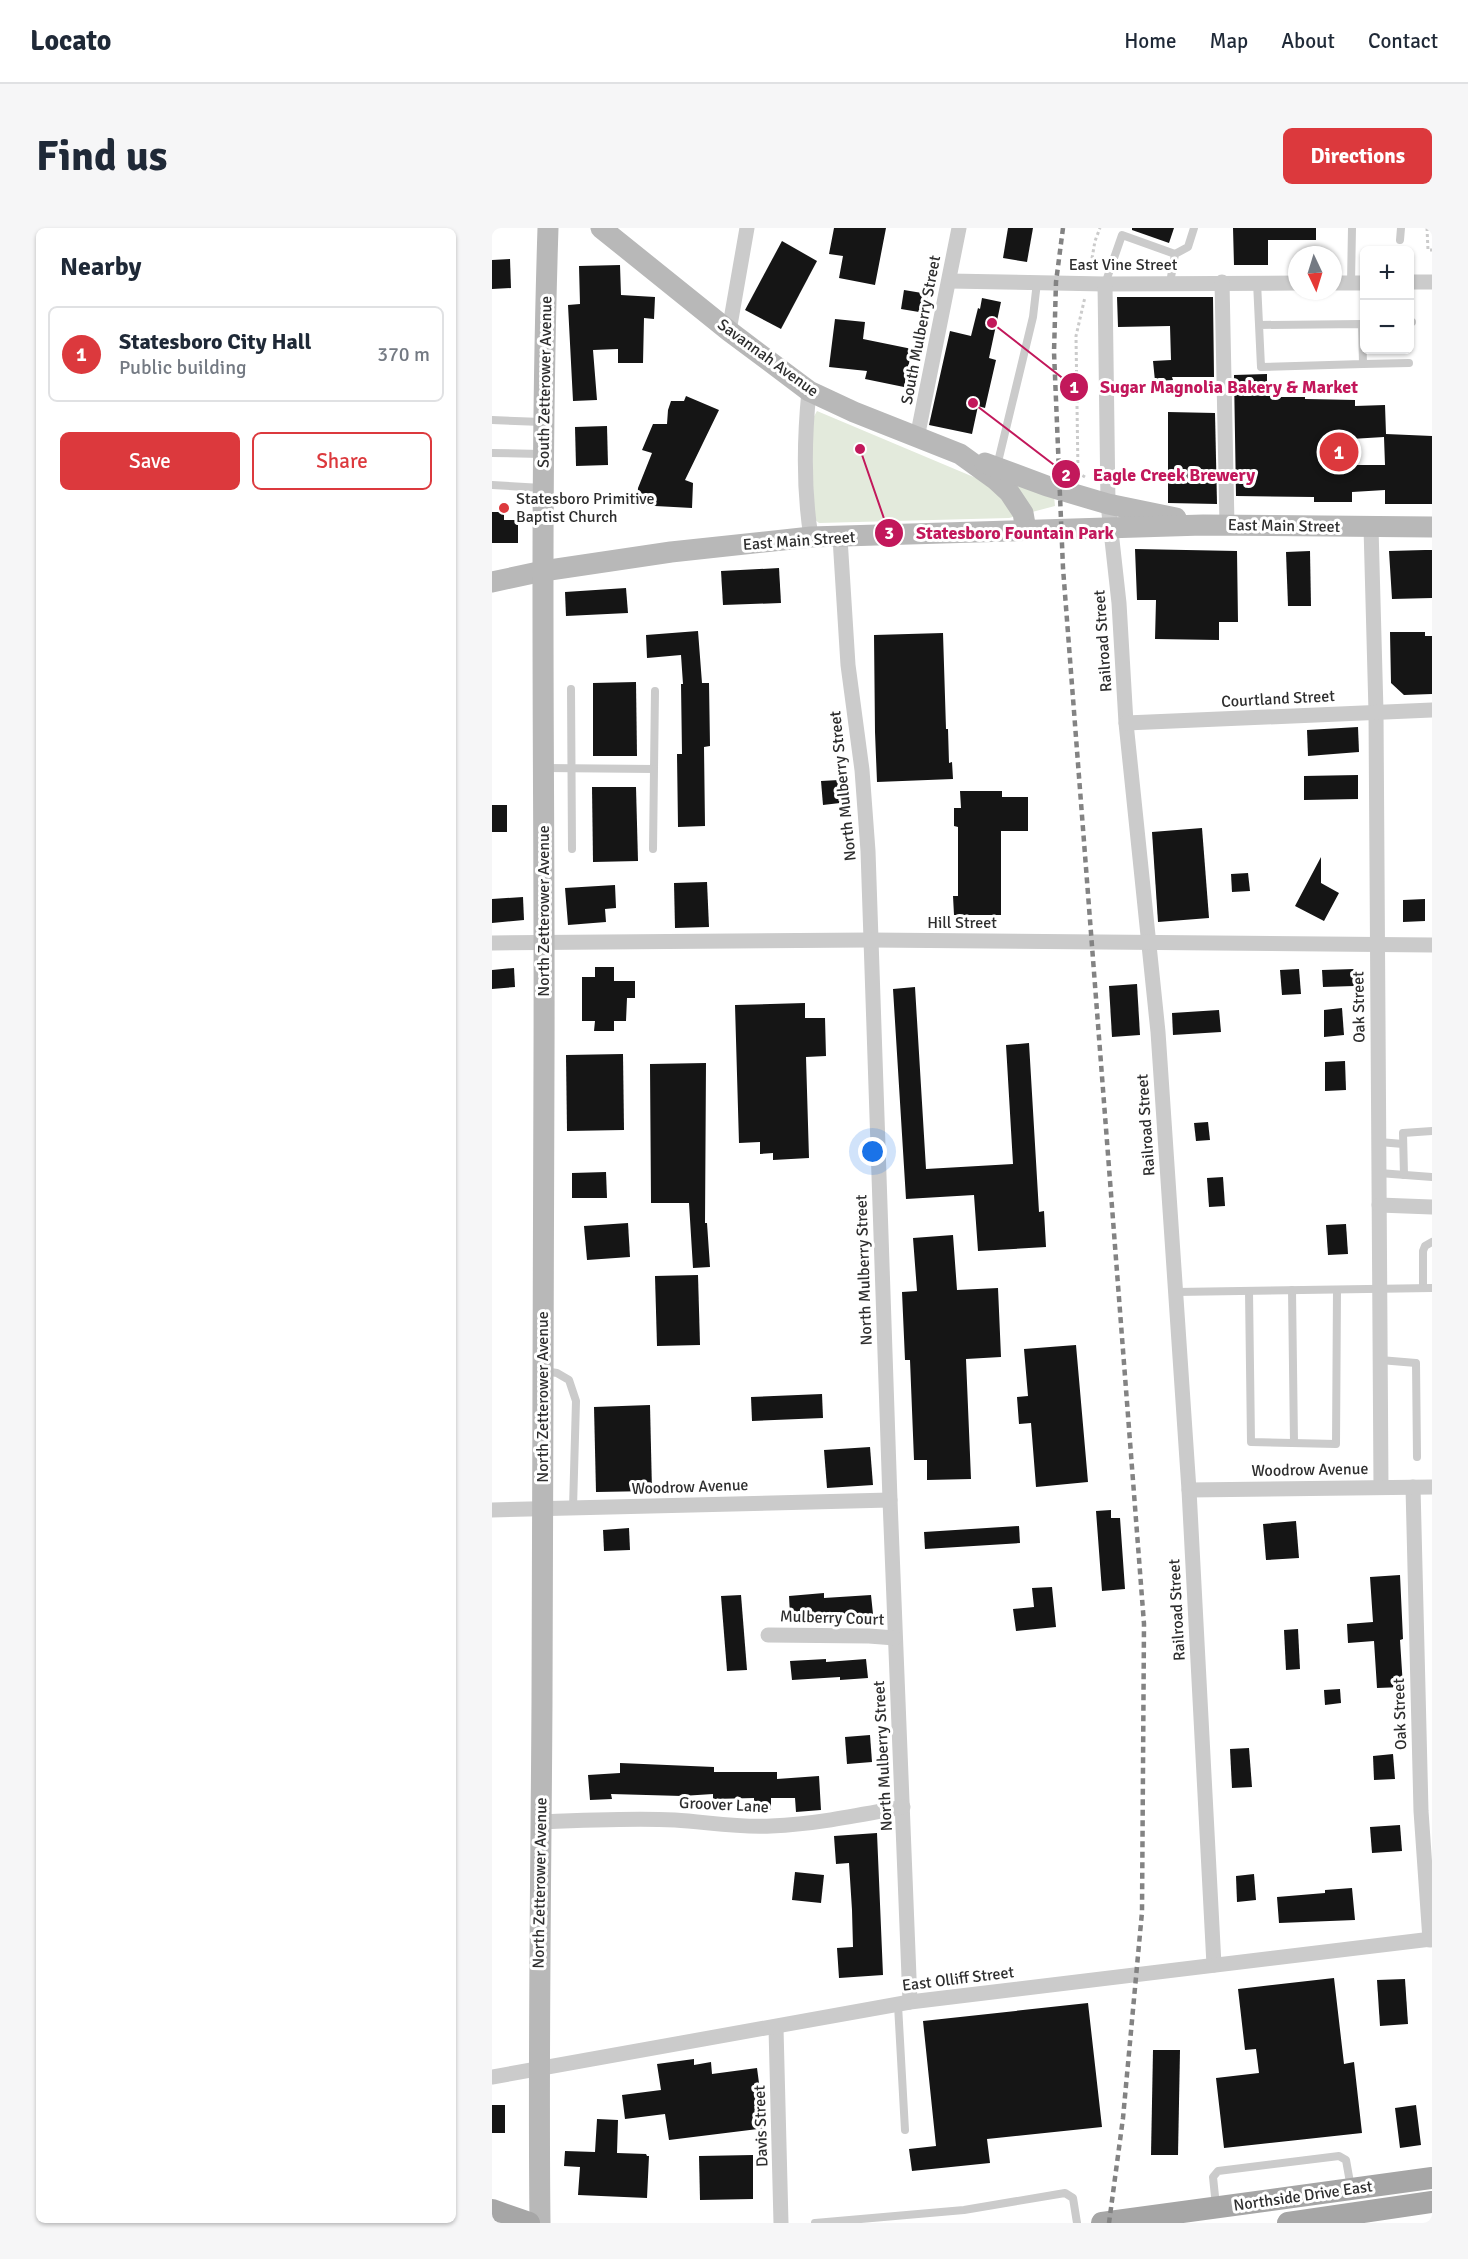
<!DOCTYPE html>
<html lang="en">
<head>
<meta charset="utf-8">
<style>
  :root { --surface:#fff; --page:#f6f6f7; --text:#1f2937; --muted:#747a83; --line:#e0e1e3; --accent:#dc393d }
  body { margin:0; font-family:Signika,sans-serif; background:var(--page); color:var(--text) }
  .controls { position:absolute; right:18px; top:18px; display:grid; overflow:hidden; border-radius:9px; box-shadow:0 2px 4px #0004 }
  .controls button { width:54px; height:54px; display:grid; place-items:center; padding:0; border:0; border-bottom:2px solid var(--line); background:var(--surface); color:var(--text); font:30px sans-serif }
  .compass { position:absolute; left:796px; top:18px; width:54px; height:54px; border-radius:50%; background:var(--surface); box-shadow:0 2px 4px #0004; rotate:176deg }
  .you { position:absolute; left:381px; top:924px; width:21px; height:21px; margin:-15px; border:4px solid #fff; border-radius:50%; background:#1a73e8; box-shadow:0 0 0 9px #1a73e833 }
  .badge { display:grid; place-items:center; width:39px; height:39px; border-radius:50%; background:var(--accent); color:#fff; font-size:20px; font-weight:700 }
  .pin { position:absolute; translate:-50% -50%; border:3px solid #fff; box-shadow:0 2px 6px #0006 }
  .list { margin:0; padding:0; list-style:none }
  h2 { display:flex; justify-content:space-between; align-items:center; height:78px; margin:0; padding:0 24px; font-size:26px }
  h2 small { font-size:20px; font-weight:400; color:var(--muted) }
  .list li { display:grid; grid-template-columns:39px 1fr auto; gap:18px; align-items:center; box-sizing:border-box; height:96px; margin:0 12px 12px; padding:0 12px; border:2px solid var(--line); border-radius:9px }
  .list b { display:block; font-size:22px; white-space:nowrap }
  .list p { margin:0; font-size:20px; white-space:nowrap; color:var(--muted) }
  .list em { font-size:20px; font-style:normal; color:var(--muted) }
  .actions { display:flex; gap:12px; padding:18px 24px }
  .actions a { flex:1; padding:14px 0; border:2px solid var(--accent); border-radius:9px; text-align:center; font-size:21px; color:var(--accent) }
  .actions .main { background:var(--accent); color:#fff }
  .map { position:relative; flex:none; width:940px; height:1995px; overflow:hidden; border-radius:9px }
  header { display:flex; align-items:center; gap:36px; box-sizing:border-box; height:84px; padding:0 30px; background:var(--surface); border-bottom:2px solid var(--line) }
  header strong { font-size:28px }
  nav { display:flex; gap:33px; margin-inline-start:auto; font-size:21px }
  .intro { display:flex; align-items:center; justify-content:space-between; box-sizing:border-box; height:144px; padding:0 36px }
  h1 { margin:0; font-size:42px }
  .button { padding:15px 27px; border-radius:9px; background:var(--accent); color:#fff; font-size:21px; font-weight:700 }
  main { display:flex; gap:36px; padding:0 36px }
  aside { flex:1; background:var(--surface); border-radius:9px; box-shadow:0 2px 4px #0004 }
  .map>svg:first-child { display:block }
</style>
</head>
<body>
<header>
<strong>Locato</strong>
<nav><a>Home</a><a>Map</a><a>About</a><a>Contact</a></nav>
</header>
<div class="intro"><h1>Find us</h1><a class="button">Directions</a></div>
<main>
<aside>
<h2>Nearby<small></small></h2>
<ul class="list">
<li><span class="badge">1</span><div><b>Statesboro City Hall</b><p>Public building</p></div><em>370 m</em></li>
</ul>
<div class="actions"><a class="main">Save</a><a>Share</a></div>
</aside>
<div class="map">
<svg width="940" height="1995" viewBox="0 0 940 1995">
  <rect width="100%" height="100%" fill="#fff"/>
  <!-- green -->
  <polygon fill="#e3eadc" points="325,183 484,250 511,249 562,268 563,278 517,290 327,295 322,291 319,194"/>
  <!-- building -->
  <g fill="#151515" fill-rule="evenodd">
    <polygon points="342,0 394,0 383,57 347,50 351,28 337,26"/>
    <polygon points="516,0 541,0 535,34 511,30"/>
    <polygon points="640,0 682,0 677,15 640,2"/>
    <polygon points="741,0 824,0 824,12 776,12 776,37 742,37"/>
    <polygon points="290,13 325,33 289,101 253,82"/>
    <polygon points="18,31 19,60 0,61 0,32"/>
    <polygon points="128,37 129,67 163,69 162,91 152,90 151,135 126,135 126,121 101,122 105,172 81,173 76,77 88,76 87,38"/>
    <polygon points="412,62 436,66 433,85 409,81"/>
    <polygon points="625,69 721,69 722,149 680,149 681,152 663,153 661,133 679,132 678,98 626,99"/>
    <polygon points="490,70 509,74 497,130 504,132 493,180 486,178 480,206 437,197 458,103 479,108 486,80 488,81"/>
    <polygon points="343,91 373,94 371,111 420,121 412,159 373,151 375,143 337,139"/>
    <path d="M775 146V166L786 169H813V171L863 172V178L893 177 894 206 940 208V276H893V262L860 264V274H822V269L744 268 742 147ZM892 209 893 237H859V211Z"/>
    <polygon points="194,168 227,182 193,252 201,255 200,280 145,277 146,260 160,225 150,222 161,196 175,196 176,182 179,173 192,173"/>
    <polygon points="676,184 723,185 725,276 676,275"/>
    <polygon points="115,198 116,237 84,238 83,199"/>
    <polygon points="0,284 12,284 12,292 26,292 26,315 0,315"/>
    <polygon points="643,321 745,323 746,394 727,394 727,412 663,411 664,372 645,372"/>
    <polygon points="933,322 940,322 940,370 900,371 897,323"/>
    <polygon points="818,323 819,378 796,378 794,324"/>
    <polygon points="287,340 289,375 231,377 229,343"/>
    <polygon points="134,360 136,385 74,388 73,364"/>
    <polygon points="206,403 210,455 217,455 218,518 212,519 213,598 186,599 185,526 190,526 189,456 191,456 189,427 155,430 154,407"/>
    <polygon points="898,404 933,404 933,408 940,408 940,466 912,467 899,455"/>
    <polygon points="451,405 454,501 456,501 457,535 460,534 461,551 385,554 383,504 382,407"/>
    <polygon points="144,454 145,528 101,528 101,455"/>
    <polygon points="866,499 867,524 816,528 815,502"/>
    <polygon points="866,547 866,571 812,572 812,548"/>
    <polygon points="347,552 348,575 331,577 329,553"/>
    <polygon points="100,559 144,559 146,633 101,634"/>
    <polygon points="468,563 510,563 510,569 536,569 536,603 509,603 509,687 462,687 461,668 466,668 466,599 462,598 462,580 469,580"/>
    <rect x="0" y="577" width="15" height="27"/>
    <polygon points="710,600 717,690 666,694 660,604"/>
    <polygon points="829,629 829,655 847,665 832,693 803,678"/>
    <polygon points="756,645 758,663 740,664 739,646"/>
    <polygon points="215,654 217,699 183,700 182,655"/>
    <polygon points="123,657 124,680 113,681 114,694 76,697 73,660"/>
    <polygon points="31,669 32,692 0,695 0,671"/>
    <polygon points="933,671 933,693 911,694 911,672"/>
    <polygon points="103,739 122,739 122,753 143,753 143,770 135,770 134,793 122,793 122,803 102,803 103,793 90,793 90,749 103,749"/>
    <polygon points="22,740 23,759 0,761 0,742"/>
    <polygon points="807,741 809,766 790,767 788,742"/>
    <polygon points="862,741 862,758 831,759 830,742"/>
    <polygon points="645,756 648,807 620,809 617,758"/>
    <polygon points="423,759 434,941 521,936 514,817 537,815 547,984 552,983 554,1019 486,1023 482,967 414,971 401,761"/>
    <polygon points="313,775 313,790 333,790 334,828 314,829 317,930 281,932 281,925 268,926 268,914 247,915 243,777"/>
    <polygon points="850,780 852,807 832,809 832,782"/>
    <polygon points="727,782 729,804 681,807 680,785"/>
    <polygon points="131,826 132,902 75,903 74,827"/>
    <polygon points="853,833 854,862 833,863 833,834"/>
    <polygon points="214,835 213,995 215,995 218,1039 201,1040 197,975 159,975 158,836"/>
    <polygon points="716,894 718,912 704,913 702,895"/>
    <polygon points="114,944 115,970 80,970 80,945"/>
    <polygon points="731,949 733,978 717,979 715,950"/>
    <polygon points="136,995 138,1029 95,1032 92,998"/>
    <polygon points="854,996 856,1026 836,1027 834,997"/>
    <polygon points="461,1007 465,1062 506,1060 509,1129 474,1131 479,1251 435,1252 435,1232 422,1232 418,1132 413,1132 410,1064 425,1063 421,1010"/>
    <polygon points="206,1047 208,1117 165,1118 163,1048"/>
    <polygon points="584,1117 596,1254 544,1259 539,1195 527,1196 525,1169 536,1168 532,1121"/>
    <polygon points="330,1166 331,1190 260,1193 259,1169"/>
    <polygon points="158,1177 160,1263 104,1264 102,1179"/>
    <polygon points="378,1219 381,1257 335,1260 332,1222"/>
    <polygon points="619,1282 619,1290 628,1290 633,1361 610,1363 604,1283"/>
    <polygon points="804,1293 807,1330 774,1332 771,1296"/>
    <polygon points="527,1298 528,1315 433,1321 432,1304"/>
    <polygon points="137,1300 138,1322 112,1323 111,1302"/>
    <polygon points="908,1347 911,1411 908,1412 911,1459 885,1460 882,1413 856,1415 855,1396 881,1394 878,1349"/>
    <polygon points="560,1359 564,1399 524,1403 521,1381 542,1379 540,1360"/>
    <polygon points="332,1365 332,1370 379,1367 381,1386 349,1388 348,1384 298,1387 297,1368"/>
    <polygon points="249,1367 255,1442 235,1443 229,1368"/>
    <polygon points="806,1401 808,1441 794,1442 792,1402"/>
    <polygon points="334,1431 334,1434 374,1431 376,1450 348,1452 348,1449 300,1452 298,1433"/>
    <polygon points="848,1461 849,1475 833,1477 832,1462"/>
    <polygon points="378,1507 380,1534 355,1536 353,1509"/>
    <polygon points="757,1520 760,1559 740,1560 738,1521"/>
    <polygon points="901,1526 903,1551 882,1552 881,1528"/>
    <polygon points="128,1535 222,1539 222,1544 285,1544 285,1551 327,1548 329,1582 304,1584 303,1570 279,1570 279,1582 262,1582 262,1570 221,1571 221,1566 190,1568 119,1566 120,1571 98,1572 96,1547 128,1545"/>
    <polygon points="908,1597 910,1623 880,1625 878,1599"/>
    <polygon points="385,1605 391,1747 347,1750 345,1720 361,1719 360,1682 357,1635 344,1636 342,1608"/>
    <polygon points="303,1644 332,1647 329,1675 300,1672"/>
    <polygon points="762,1646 764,1672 745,1674 744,1648"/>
    <polygon points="860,1660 863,1692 787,1695 785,1669 833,1665 833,1662"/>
    <polygon points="842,1750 852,1836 862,1834 870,1905 732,1920 724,1850 767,1845 764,1821 753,1822 746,1761"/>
    <polygon points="913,1751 916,1796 888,1798 885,1752"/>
    <polygon points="596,1775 610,1899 495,1911 498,1935 420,1943 417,1921 444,1918 431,1793"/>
    <polygon points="661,1822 688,1822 686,1927 659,1927"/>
    <polygon points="202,1831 202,1837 219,1834 220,1846 265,1840 273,1900 177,1912 173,1886 133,1891 130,1867 169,1862 165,1836"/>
    <rect x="0" y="1877" width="13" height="28"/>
    <polygon points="924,1877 929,1917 908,1920 903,1880"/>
    <polygon points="105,1891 126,1892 125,1925 154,1926 155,1928 157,1928 155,1970 86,1967 88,1939 72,1938 73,1923 103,1924"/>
    <polygon points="261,1927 261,1971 208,1972 207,1928"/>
  </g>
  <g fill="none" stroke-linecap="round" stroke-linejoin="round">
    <!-- path -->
    <g stroke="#cbcbcb" stroke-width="3" stroke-dasharray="3 3" stroke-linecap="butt">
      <polyline points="935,0 936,22 940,22"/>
      <polyline points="598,42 603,13 608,0"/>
      <polyline points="593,249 586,245 584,108 593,69"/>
    </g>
    <!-- lane -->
    <g stroke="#cbcbcb" stroke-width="8">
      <polyline points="908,12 909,0"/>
      <polyline points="765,54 769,139 871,136 870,96 767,97"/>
      <polyline points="678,55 683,26 696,19 702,0"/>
      <polyline points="859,55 860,0"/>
      <polyline points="613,56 630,7 683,26"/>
      <polyline points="918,94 920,94"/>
      <polyline points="871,136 917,135"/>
      <polyline points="0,192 50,194"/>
      <polyline points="0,225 49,226"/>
      <polyline points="505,238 541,89 545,54"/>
      <polyline points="0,257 50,260"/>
      <polyline points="79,461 80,621"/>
      <polyline points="53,540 162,541 163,463"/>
      <polyline points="161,621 162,541"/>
      <polyline points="887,914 911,916"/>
      <polyline points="887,945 940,949"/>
      <polyline points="912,947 911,905 940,903"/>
      <polyline points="931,1060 931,1023 933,1018 940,1014"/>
      <polyline points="800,1062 802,1215"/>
      <polyline points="757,1063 759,1214 844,1216 845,1062"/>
      <polyline points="684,1064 940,1060"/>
      <polyline points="888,1132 924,1135 925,1229"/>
      <polyline points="53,1143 65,1145 77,1152 84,1173 81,1280"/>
      <polyline points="406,1777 413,1902"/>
      <polyline points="724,1978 721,1949 726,1943 847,1928 854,1932 859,1960"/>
      <polyline points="323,1995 472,1982 573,1965 581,1970 585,1995"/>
    </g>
    <!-- street -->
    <g stroke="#cbcbcb" stroke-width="15">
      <polyline points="457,53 613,56 805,55"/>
      <polyline points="730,54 735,297"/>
      <polyline points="918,54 940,54"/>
      <polyline points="841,55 872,55"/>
      <polyline points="613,56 616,276 627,375 634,495 666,804 697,1262 722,1737"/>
      <polyline points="237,103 255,0"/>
      <path d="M317 163C312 213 311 259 319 309"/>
      <polyline points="425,210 467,0"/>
      <polyline points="879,299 884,484 889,1259"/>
      <polyline points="348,310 356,437 370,542 376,623 398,1272 418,1774"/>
      <polyline points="634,495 940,482"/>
      <polyline points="0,715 378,712 940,717"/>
      <polyline points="887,977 940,979"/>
      <polyline points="921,1259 929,1583 938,1712"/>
      <polyline points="697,1262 940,1259"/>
      <polyline points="0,1282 398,1272"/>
      <polyline points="276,1407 377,1408 403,1410"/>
      <path d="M49 1594C94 1592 138 1590 183 1592 215 1594 247 1600 279 1598 324 1596 368 1587 411 1579"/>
      <polyline points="284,1800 289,1995"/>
      <polyline points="0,1849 418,1774 940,1711"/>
    </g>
    <!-- secondary -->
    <g stroke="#b8b8b8" stroke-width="21">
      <polyline points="109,0 237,103 317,163 362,184 468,226 504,252 517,264 531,285 534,302"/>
      <polyline points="493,235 555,258 616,276 684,290"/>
      <polyline points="0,354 51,343 179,324 319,309 711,297 940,299"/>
      <path d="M48 1995C46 1821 49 1647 50 1474 51 1260 52 1046 52 832 53 555 47 277 56 0"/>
    </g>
    <!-- primary -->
    <g stroke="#a6a6a6" stroke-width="22">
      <polyline points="0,1982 37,1995"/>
      <polyline points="610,1995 940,1950"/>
      <polyline points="796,1995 940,1974"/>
    </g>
    <!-- rail -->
    <polyline stroke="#838383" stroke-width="4.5" stroke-dasharray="6 4.5" stroke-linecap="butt" points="571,0 564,54 562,124 571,340 652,1396 650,1684 631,1890 617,1995"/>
  </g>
  <!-- markers -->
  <circle fill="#dc393d" stroke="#fff" stroke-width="2" cx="12" cy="280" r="6"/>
  <g text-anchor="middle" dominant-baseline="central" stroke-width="6" stroke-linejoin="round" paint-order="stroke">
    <!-- street labels -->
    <g font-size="16" fill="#2e2e2e" stroke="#fff">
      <text x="631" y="37">East Vine Street</text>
      <text transform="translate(429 102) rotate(-79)">South Mulberry Street</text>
      <text transform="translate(276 130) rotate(36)">Savannah Avenue</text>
      <text transform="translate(53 154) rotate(-89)">South Zetterower Avenue</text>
      <text transform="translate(792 298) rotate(1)">East Main Street</text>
      <text transform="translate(307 313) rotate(-4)">East Main Street</text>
      <text transform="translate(611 413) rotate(-94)">Railroad Street</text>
      <text transform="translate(786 471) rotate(-3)">Courtland Street</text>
      <text transform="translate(351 558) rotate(-96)">North Mulberry Street</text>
      <text transform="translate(52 683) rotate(-90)">North Zetterower Avenue</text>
      <text x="470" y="695">Hill Street</text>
      <text transform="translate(867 779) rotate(-91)">Oak Street</text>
      <text transform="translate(654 897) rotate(-94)">Railroad Street</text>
      <text transform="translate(372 1042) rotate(-92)">North Mulberry Street</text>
      <text transform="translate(51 1169) rotate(-90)">North Zetterower Avenue</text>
      <text transform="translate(818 1242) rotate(-1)">Woodrow Avenue</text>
      <text transform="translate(198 1259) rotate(-2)">Woodrow Avenue</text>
      <text transform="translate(685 1382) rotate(-93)">Railroad Street</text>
      <text transform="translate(340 1390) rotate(2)">Mulberry Court</text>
      <text transform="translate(908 1486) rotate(-92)">Oak Street</text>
      <text transform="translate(391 1528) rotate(-93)">North Mulberry Street</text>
      <text transform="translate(232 1577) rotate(3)">Groover Lane</text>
      <text transform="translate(48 1655) rotate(-89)">North Zetterower Avenue</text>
      <text transform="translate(466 1751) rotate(-7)">East Olliff Street</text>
      <text transform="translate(269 1898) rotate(-92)">Davis Street</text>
      <text transform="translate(811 1968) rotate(-8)">Northside Drive East</text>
    </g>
    <!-- poi labels -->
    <g font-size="16" fill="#2e2e2e" stroke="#fff" text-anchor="start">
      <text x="24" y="271">Statesboro Primitive<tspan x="24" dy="18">Baptist Church</tspan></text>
    </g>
  </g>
  <!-- callouts -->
  <path fill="none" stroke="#c2185b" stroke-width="2" d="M500 95L582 159M481 175L574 246M368 221L397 305"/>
  <g fill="#c2185b" stroke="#fff" stroke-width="2">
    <circle cx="500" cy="95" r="6"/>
    <circle cx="481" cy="175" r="6"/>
    <circle cx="368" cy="221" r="6"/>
    <circle cx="582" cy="159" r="15"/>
    <circle cx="574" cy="246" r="15"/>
    <circle cx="397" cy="305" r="15"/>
  </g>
  <g font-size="18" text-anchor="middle" font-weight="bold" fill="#fff">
    <text x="582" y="165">1</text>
    <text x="574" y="253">2</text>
    <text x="397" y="311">3</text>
  </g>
  <g font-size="18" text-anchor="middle" font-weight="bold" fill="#c2185b" stroke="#fff" stroke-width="6" stroke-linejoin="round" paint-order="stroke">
    <text x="737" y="165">Sugar Magnolia Bakery &amp; Market</text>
    <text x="682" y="253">Eagle Creek Brewery</text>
    <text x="523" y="311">Statesboro Fountain Park</text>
  </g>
</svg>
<div class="controls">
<button>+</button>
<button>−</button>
</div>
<svg class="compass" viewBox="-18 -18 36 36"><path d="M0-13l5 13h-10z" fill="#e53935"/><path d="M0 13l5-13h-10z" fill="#747a83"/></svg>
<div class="you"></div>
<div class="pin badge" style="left:847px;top:224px">1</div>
</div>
</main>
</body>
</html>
